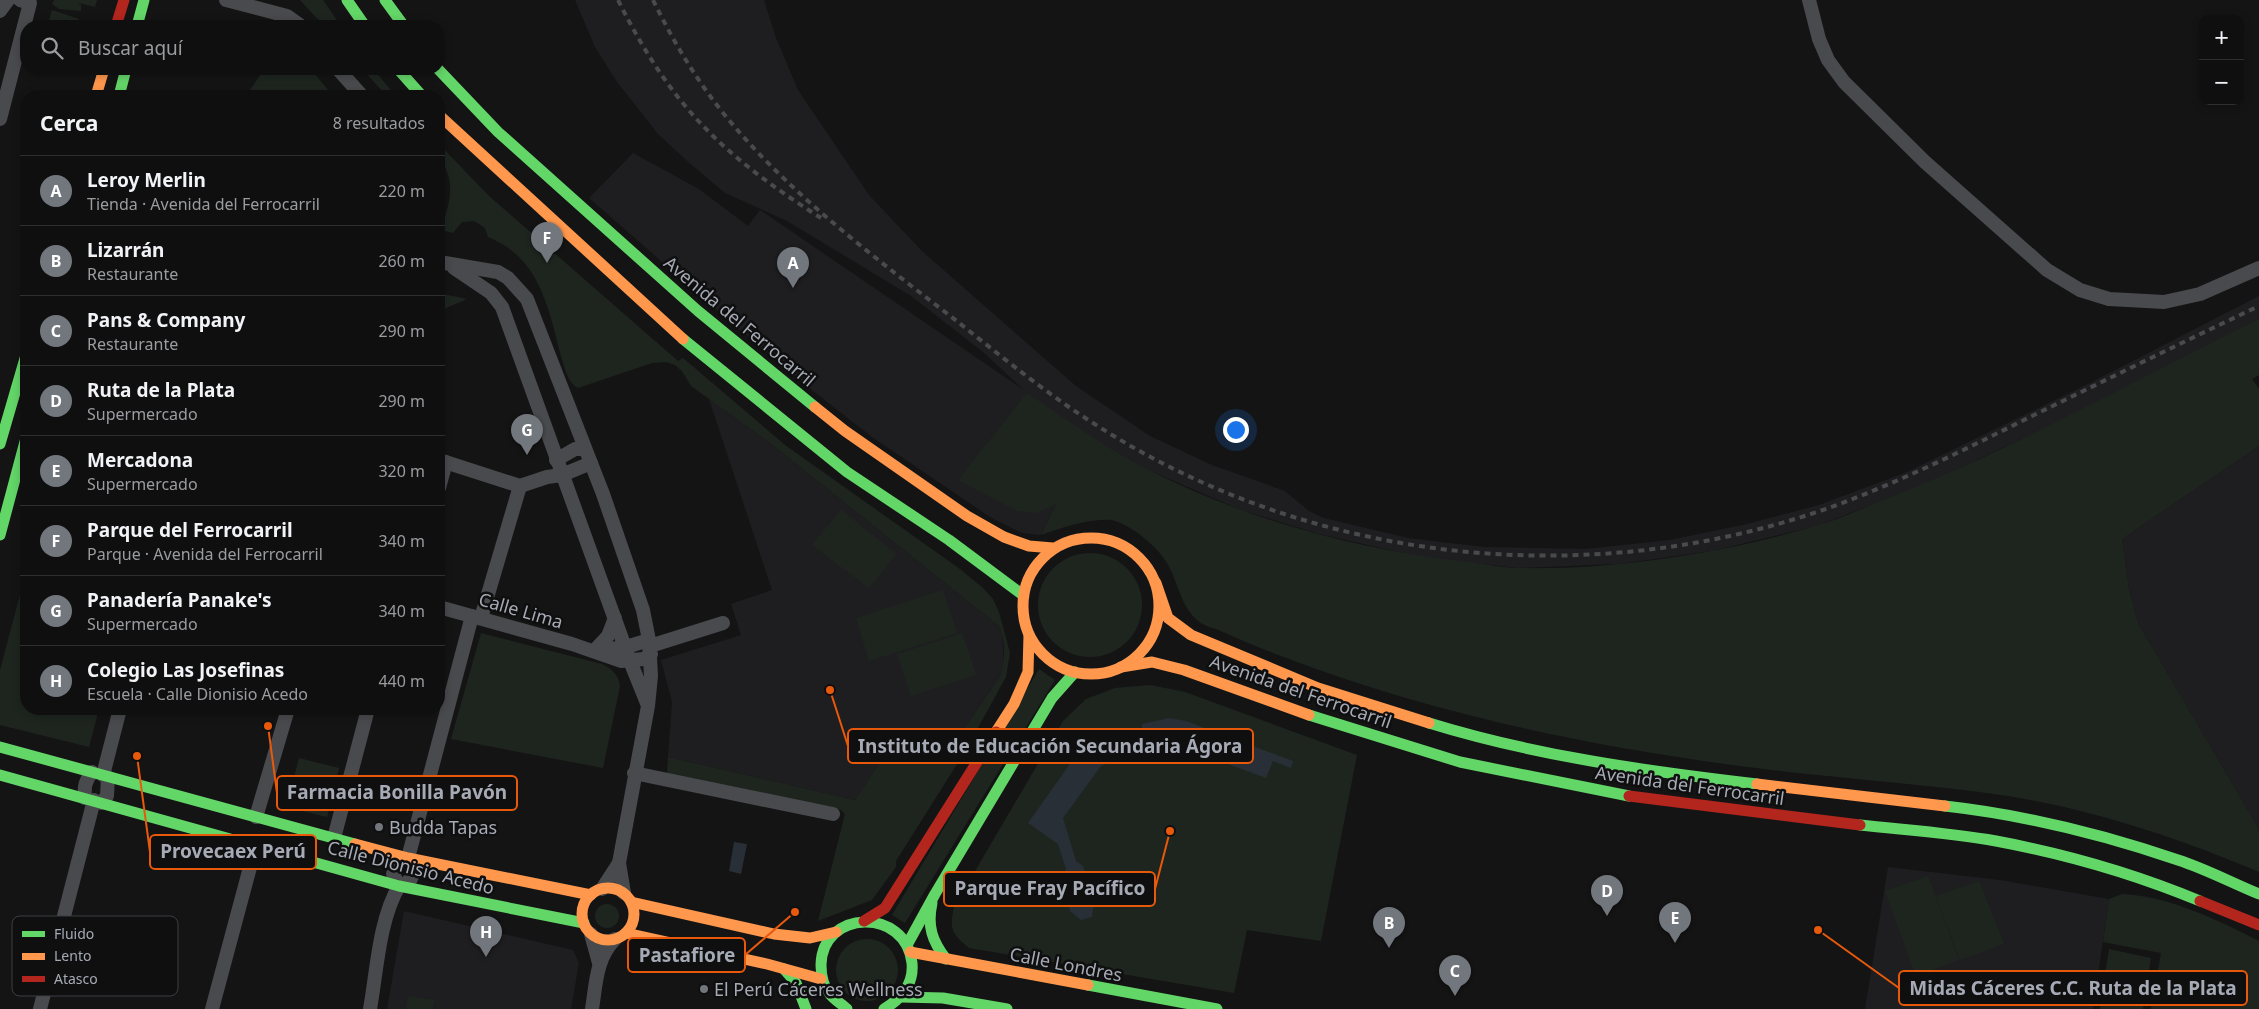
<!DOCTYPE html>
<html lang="es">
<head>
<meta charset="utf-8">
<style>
  :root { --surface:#0f0f10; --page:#1d1d1e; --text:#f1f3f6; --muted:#9b9c9f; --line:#2f2f30; --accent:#72767d }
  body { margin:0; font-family:"Noto Sans",sans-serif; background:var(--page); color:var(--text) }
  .controls { position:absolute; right:15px; top:15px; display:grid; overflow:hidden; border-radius:10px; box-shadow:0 2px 8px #0003 }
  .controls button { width:45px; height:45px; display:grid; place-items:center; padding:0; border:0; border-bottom:1px solid var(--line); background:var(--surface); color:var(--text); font:25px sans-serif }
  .you { position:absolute; left:1235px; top:429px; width:18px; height:18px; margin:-12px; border:4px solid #fff; border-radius:50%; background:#1a73e8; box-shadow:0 0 0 8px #1a73e833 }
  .badge { display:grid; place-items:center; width:32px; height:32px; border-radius:50%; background:var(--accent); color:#fff; font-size:16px; font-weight:700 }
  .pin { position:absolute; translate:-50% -41px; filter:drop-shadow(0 1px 2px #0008) }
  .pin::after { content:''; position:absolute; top:26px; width:18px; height:15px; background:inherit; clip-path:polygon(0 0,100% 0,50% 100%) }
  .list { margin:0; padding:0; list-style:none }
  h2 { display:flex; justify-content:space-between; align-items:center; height:65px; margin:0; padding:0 20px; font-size:21px }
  h2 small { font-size:16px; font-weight:400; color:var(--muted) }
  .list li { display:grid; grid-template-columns:32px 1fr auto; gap:15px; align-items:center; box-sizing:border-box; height:70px; padding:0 20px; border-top:1px solid var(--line) }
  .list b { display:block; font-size:19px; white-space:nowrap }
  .list p { margin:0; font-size:16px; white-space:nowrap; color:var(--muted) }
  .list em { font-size:16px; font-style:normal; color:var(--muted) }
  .icon { flex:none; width:28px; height:28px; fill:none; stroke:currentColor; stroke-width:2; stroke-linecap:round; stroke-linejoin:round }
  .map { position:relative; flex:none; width:2259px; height:1009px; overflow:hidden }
  .search { position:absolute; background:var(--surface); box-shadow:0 2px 8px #0003; left:20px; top:20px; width:425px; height:55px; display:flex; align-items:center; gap:12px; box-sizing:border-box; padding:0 18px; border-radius:20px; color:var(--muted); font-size:19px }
  .panel { position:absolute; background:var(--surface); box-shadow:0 2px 8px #0003; left:20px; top:90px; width:425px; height:625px; border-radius:20px }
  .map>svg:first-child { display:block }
</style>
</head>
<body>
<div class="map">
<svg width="2259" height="1009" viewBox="0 0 2259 1009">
  <rect width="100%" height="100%" fill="#141415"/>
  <!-- built -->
  <g fill="#1e1e20">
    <polygon points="575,0 764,0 776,38 798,90 869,195 922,251 1076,386 1150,436 1212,465 1285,491 1309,511 1324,518 1408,538 1484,547 1585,549 1670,540 1747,524 1819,505 1907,472 2094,381 2259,296 2259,319 2075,414 1928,483 1817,526 1712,551 1619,564 1519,568 1425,558 1319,534 1241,510 1146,469 1095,440 1075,465 1041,535 1022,533 990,517 872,437 803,383 724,316 589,198 633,153 699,189 748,226 760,210 1024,390 983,352 911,296 787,221 725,193 686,160 658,134 617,82 595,47"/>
    <polygon points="709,399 770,443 1000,627 1002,633 1004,666 1000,676 962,732 951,738 895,739 855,800 668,757 672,702 661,660 741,635 731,604 772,590"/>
    <polygon points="2259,446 2259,829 2138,623 2129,589 2122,539"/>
    <polygon points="1888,867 2000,880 2109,899 2093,1009 1865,1009"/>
    <polygon points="404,911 573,950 579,963 571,1009 387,1009"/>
  </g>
  <!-- green -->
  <g fill="#1e251f">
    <polygon points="54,0 97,0 95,7 78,3 81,5 81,11 59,9 52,4"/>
    <polygon points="300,0 323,0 341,26 324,26"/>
    <polygon points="52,10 79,19 77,26 59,26 48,23"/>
    <polygon points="264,69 311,69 333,96 246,96"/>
    <polygon points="362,69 373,69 396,96 387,96"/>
    <path d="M439 144 489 196 678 361 683 358 785 445 960 569 983 588 993 599 999 612 1010 653 1006 677 964 753 896 861V867L872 900 818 921 845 814 841 810 667 774 668 757 855 800 895 739 951 738 962 732 1000 676C1006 661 1005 642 1000 627L770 443 691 386 682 371 675 365 666 362 652 363 578 388C567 382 565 368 561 356 548 307 540 258 488 237L485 228 474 221 462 222 453 233 441 230C446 213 453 196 449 178 446 166 439 157 439 144Z"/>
    <polygon points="439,293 467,299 439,311"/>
    <path d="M2259 319V375L2252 379 2259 389V446L2122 539 2129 589 2138 623 2259 829V872C2179 838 2094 810 2008 796 1919 783 1829 778 1740 766 1597 747 1455 718 1319 670 1286 658 1253 646 1221 631 1214 628 1203 626 1197 620 1180 605 1178 581 1167 563 1158 547 1129 523 1111 520 1090 518 1060 528 1041 535L1056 504 1037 513 1017 511 958 480 1027 393C1066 419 1103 446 1145 468 1244 519 1357 550 1468 562 1485 564 1503 568 1520 568 1615 570 1724 553 1815 526 1838 520 1861 509 1883 500 2013 450 2134 380 2259 319Z"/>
    <polygon points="841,510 896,554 869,588 812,545"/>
    <circle cx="1090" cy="605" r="52"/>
    <polygon points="26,572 26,709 99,709 89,747 0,725 0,670"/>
    <polygon points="943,590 957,633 869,661 856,618"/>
    <path d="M481 633 602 664C612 669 618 674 620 686L603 768 451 739Z"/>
    <polygon points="962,633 976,675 911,696 897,654"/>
    <polygon points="1039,669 1055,680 905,923 892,915"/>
    <path d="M1150 685 1185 692 1357 755 1321 941 1247 930 1234 993 969 948C952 934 949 930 954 907L1063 721 1086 699 1115 688Z"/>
    <polygon points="299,758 339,768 327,817 286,807"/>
    <polygon points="1928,876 1959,960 1916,976 1885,891"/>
    <polygon points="1979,881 2004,944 1960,960 1936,896"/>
    <path d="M2122 894C2169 896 2218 920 2259 941V1009H2151L2161 953 2103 942 2109 899Z"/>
    <circle cx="607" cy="916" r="12"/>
    <circle cx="867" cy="970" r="31"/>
    <polygon points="2109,949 2151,958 2143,1009 2100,1009"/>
    <polygon points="408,996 435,1000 433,1009 406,1009"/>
  </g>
  <!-- water -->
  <g fill="#282f36">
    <polygon points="1169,718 1186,721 1293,761 1291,768 1273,761 1266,778 1173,744 1141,750 1140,741 1125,746 1130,754 1101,766 1063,818 1076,861 1083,866 1094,902 1092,917 1081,920 1070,911 1061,882 1066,869 1058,844 1028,823 1082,747 1099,736 1115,732 1120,739 1142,732 1142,724"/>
    <polygon points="734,842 747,844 741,874 729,871"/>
  </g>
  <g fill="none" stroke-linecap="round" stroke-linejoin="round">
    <!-- street -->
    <g stroke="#494a4d" stroke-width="14">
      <polyline points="226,0 287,16 301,26"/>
      <polyline points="1809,0 1819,39 1828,60 1844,82 1925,162 2047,270 2080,290 2109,299 2164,302 2200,294 2259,268"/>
      <polyline points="0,11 8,0"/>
      <polyline points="338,69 362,96"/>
      <polyline points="0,119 30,3 20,0"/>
      <polyline points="439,262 498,272 508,278 527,299 603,494 643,610 649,640 651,676 648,706 619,863"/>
      <polyline points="454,268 491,293 502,307 630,661 647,703"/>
      <polyline points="439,460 520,486 547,477 562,475 591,463"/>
      <polyline points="556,460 575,449 585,449"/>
      <polyline points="439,488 446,462"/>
      <polyline points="439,607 572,644 621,661 644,659 651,654"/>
      <polyline points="481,618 520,486"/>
      <polyline points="650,646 723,623"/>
      <polyline points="594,651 626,647 649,640"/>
      <polyline points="594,651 608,636 615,618"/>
      <polyline points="634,773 833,814"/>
      <polyline points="103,775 120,709"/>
      <path d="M85 798C84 787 85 781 92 772"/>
      <polyline points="101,803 107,796 108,777"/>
      <polyline points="256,817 288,709"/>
      <polyline points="334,838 368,709"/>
      <polyline points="399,886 393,874 396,866 408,858"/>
      <polyline points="602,889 619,863 624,893"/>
      <polyline points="591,934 599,963"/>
      <polyline points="40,1009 94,800"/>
      <polyline points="212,1009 256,845"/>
      <path d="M370 1009C377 970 379 920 399 886 414 882 417 871 408 858L472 616"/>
      <path d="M592 1009C596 984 596 958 615 939"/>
    </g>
    <!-- fast -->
    <g stroke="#63d668" stroke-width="11">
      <polyline points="347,0 365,26"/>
      <polyline points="385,0 404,26"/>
      <polyline points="137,26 144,0"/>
      <polyline points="398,69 422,96"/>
      <polyline points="438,69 498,132 698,311 815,407"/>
      <polyline points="119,96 126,69"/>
      <polyline points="683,339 847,472 949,540 1023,595"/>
      <polyline points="0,444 26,355"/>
      <polyline points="0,535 26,438"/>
      <polyline points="1309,715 1460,762 1629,796"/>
      <path d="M1429 723C1536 756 1646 771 1757 784"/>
      <polyline points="0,747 355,844"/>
      <polyline points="0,775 399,886 584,923"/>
      <path d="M1945 806C2025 815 2102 834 2178 860 2206 869 2232 883 2259 894"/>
      <path d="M1860 825C1905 830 1951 833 1996 841 2066 854 2135 874 2200 901"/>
      <path d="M932 903C927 926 932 941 946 959"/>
      <polyline points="907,945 935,894 1052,698 1075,672"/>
      <polyline points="784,969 796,983 806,1009"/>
      <polyline points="1088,985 1217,1009"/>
      <polyline points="901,997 943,998 1007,1009"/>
      <path d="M847 1009C842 1004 834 1000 830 994 823 986 821 975 821 965 822 909 906 907 912 963 914 984 901 999 884 1009"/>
    </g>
    <!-- slow -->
    <g stroke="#ff974d" stroke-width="11">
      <polyline points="96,96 104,69"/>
      <polyline points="439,115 683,339"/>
      <polyline points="815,407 845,431 967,516 1004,537 1029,546 1053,548"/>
      <circle cx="1091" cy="606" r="68"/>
      <polyline points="1156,583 1168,618 1191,635 1318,688 1429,723"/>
      <polyline points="1121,667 1152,662 1184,670 1309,715"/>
      <polyline points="996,732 1014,704 1028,672 1029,635"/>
      <polyline points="1757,784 1945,806"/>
      <polyline points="355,844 408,858 591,895"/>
      <circle cx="608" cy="914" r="26"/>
      <polyline points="631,902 774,934 810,938 836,932"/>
      <polyline points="626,933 767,964 821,979"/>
      <polyline points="910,952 1088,985"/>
    </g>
    <!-- jam -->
    <g stroke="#b3261e" stroke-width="11">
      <polyline points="116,26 124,0"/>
      <polyline points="1629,796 1860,825"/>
      <polyline points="2200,901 2259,925"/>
      <polyline points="864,921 885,908 996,732"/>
    </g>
    <!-- rail -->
    <g stroke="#494a4d" stroke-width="4" stroke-dasharray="6 5" stroke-linecap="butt">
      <path d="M618 0C671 106 722 155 821 218"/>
      <path d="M653 0C675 45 701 88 734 126 795 198 883 264 958 322 1002 357 1046 393 1093 423 1312 565 1592 594 1837 505 1904 480 1968 448 2032 416 2108 379 2183 342 2259 306"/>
    </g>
  </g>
  <!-- markers -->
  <g fill="#72767d" stroke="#0f0f10" stroke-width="2">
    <circle cx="379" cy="827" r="5"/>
    <circle cx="704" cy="989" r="5"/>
  </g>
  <g text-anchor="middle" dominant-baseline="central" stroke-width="5" stroke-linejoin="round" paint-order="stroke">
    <!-- street labels -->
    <g font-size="18" fill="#a5aab5" stroke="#0f0f10">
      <text transform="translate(740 321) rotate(40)">Avenida del Ferrocarril</text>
      <text transform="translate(521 610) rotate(16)">Calle Lima</text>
      <text transform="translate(1301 691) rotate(19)">Avenida del Ferrocarril</text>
      <text transform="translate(1690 785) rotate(8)">Avenida del Ferrocarril</text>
      <text transform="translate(411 867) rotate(14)">Calle Dionisio Acedo</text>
      <text transform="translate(1066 964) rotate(11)">Calle Londres</text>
    </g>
    <!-- poi labels -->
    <g font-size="18" fill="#a5aab5" stroke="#0f0f10" text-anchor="start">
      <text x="389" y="827">Budda Tapas</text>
      <text x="714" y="989">El Perú Cáceres Wellness</text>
    </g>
  </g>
  <!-- legend -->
  <rect x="12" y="916" width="166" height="80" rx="8" fill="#0f0f10" stroke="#3c3e42" stroke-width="1"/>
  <rect x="22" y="931" width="23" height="6" fill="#63d668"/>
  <rect x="22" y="953" width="23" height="7" fill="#ff974d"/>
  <rect x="22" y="976" width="23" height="6" fill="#b3261e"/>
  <g font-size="14" fill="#a5aab5">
    <text x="54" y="939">Fluido</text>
    <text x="54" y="961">Lento</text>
    <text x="54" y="984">Atasco</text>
  </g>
  <!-- callouts -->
  <path fill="none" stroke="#e8590c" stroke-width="2" d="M830 690L848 746M268 726L277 793M137 756L150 852M1170 831L1155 889M795 912L745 955M1818 930L1899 988"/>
  <g fill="#e8590c" stroke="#0f0f10" stroke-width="2">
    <circle cx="830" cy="690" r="5"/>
    <circle cx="268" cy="726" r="5"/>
    <circle cx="137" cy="756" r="5"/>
    <circle cx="1170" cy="831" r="5"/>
    <circle cx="795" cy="912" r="5"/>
    <circle cx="1818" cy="930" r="5"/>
  </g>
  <g fill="#0f0f10" stroke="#e8590c" stroke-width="2">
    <rect x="848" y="729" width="405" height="34" rx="5"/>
    <rect x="277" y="776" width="240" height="34" rx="5"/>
    <rect x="150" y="835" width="166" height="34" rx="5"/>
    <rect x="944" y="872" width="211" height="34" rx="5"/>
    <rect x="628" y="938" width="117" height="34" rx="5"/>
    <rect x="1899" y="971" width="348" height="34" rx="5"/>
  </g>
  <g font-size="19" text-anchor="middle" font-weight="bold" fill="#a5aab5">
    <text x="1050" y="753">Instituto de Educación Secundaria Ágora</text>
    <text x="397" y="799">Farmacia Bonilla Pavón</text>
    <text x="233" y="858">Provecaex Perú</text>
    <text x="1050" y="895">Parque Fray Pacífico</text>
    <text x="687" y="962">Pastafiore</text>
    <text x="2073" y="995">Midas Cáceres C.C. Ruta de la Plata</text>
  </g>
</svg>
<div class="controls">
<button>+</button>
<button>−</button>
</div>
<div class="you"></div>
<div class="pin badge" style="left:793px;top:288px">A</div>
<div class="pin badge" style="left:1389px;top:948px">B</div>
<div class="pin badge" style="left:1455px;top:996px">C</div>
<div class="pin badge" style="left:1607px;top:916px">D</div>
<div class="pin badge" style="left:1675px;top:943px">E</div>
<div class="pin badge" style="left:547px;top:263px">F</div>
<div class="pin badge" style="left:527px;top:455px">G</div>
<div class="pin badge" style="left:486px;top:957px">H</div>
<div class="search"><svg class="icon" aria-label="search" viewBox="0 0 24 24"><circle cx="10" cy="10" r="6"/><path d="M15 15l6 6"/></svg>Buscar aquí</div>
<section class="panel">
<h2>Cerca<small>8 resultados</small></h2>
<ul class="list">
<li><span class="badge">A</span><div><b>Leroy Merlin</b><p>Tienda · Avenida del Ferrocarril</p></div><em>220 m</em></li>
<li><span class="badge">B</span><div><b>Lizarrán</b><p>Restaurante</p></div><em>260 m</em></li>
<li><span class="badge">C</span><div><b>Pans &amp; Company</b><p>Restaurante</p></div><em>290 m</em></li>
<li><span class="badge">D</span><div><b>Ruta de la Plata</b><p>Supermercado</p></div><em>290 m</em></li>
<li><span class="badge">E</span><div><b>Mercadona</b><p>Supermercado</p></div><em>320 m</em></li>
<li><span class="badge">F</span><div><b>Parque del Ferrocarril</b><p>Parque · Avenida del Ferrocarril</p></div><em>340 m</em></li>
<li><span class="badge">G</span><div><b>Panadería Panake's</b><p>Supermercado</p></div><em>340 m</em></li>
<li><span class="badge">H</span><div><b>Colegio Las Josefinas</b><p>Escuela · Calle Dionisio Acedo</p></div><em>440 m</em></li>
</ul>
</section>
</div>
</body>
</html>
